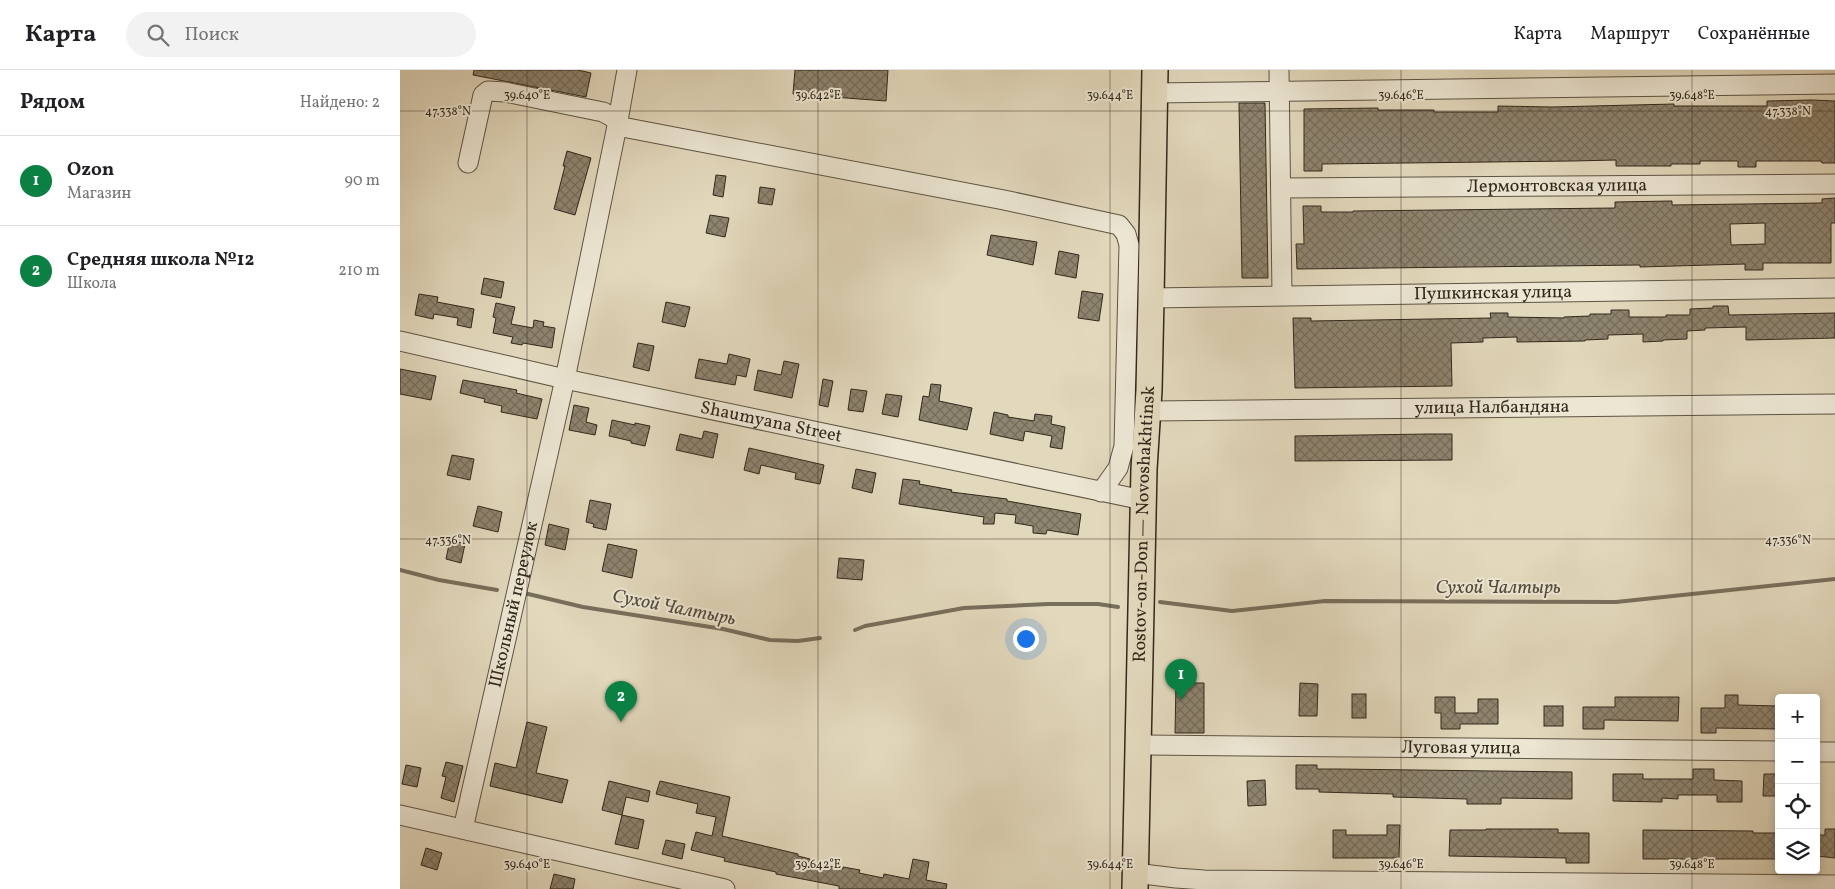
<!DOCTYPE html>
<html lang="ru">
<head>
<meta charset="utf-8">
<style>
  :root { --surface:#fff; --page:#f2f2f2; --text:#202124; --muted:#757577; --line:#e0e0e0; --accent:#0b8043 }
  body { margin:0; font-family:Vollkorn,serif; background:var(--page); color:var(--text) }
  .controls { position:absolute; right:15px; bottom:15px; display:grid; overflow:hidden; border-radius:5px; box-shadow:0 2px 8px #0003 }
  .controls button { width:45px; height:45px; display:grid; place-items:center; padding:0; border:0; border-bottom:1px solid var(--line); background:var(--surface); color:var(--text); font:25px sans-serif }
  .you { position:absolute; left:625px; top:568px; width:18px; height:18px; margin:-12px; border:4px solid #fff; border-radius:50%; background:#1a73e8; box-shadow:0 0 0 8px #1a73e833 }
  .badge { display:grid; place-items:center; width:32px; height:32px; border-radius:50%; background:var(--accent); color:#fff; font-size:16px; font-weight:700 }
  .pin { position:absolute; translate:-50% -41px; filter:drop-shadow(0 1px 2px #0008) }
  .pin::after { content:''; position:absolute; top:26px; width:18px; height:15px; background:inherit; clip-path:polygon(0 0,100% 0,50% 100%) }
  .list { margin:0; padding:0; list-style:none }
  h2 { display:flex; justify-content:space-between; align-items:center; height:65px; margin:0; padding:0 20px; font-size:21px }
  h2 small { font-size:16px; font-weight:400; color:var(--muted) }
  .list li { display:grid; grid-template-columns:32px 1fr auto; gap:15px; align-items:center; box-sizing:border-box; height:90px; padding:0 20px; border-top:1px solid var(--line) }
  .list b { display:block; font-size:19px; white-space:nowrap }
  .list p { margin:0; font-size:16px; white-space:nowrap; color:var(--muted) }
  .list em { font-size:16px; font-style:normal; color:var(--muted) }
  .icon { flex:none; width:28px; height:28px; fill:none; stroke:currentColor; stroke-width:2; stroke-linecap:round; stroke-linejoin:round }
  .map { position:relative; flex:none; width:1435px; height:819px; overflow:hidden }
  header { display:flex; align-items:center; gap:30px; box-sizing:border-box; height:70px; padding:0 25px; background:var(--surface); border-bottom:1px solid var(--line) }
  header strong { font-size:24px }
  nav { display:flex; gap:28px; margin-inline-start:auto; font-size:18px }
  .search { width:350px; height:45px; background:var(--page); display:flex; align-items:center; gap:12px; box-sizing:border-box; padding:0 18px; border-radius:28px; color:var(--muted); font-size:19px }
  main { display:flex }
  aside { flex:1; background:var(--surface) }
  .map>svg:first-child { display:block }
</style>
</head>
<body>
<header>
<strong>Карта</strong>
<div class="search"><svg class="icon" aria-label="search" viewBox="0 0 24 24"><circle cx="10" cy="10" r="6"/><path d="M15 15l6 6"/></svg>Поиск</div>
<nav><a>Карта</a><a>Маршрут</a><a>Сохранённые</a></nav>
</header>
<main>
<aside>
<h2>Рядом<small>Найдено: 2</small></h2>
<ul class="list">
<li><span class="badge">1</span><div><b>Ozon</b><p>Магазин</p></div><em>90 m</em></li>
<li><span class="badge">2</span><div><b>Средняя школа №12</b><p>Школа</p></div><em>210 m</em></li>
</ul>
</aside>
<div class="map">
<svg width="1435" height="819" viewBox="0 0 1435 819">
  <defs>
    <pattern id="building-cross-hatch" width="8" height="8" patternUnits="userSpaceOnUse" patternTransform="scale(1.25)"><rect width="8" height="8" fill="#8e846f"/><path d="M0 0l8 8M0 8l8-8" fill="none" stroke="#756c5a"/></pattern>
  </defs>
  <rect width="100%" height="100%" fill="#e2d8bc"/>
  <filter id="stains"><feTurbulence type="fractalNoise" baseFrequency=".004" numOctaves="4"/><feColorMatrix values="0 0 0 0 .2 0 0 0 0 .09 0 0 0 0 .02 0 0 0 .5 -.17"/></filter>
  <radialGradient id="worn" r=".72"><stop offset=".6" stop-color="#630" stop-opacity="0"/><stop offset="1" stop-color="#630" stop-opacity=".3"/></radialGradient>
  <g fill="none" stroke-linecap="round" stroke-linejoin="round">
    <!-- stream -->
    <g stroke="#786e5c" stroke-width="4">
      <polyline points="0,500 39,510 97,520"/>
      <polyline points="124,523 183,537 323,559 370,570 398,571 420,568"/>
      <polyline points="760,532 832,541 925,531 1216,532 1435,509"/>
      <polyline points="455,560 465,556 564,538 648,534 698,534 718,537"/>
    </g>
  </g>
  <!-- building -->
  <g fill="url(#building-cross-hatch)" stroke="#32281c" fill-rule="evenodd">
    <polygon points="74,0 178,0 191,3 186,27 73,5"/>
    <polygon points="395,0 488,0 486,31 393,24"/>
    <polygon points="1412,30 1435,31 1435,93 1422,93 1421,91 1356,91 1356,97 1338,97 1338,91 1300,91 1300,94 1271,94 1271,96 1216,96 1216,90 1172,91 922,94 922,101 904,101 904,39 978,38 978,40 1034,40 1034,42 1098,42 1098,36 1152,37 1274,34 1274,36 1367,36 1367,31"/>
    <polygon points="839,33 865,33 868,208 842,208"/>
    <polygon points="167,81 191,88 175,145 154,139 165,96 163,96"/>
    <polygon points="316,105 326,106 323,127 313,125"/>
    <polygon points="360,117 375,119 372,135 358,133"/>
    <path d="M1435 128V153H1431V193H1363V200H1345V194L1240 197V195L897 199 896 174H904L903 136H921V142H953V141L1215 138V132L1272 131V135L1422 133V129ZM1365 153V174L1331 175 1330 154Z"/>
    <polygon points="310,145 329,148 325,167 306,163"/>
    <polygon points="591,165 637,172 633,195 587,185"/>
    <polygon points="659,181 679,185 676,208 655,204"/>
    <polygon points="84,208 104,212 101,228 81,224"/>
    <polygon points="682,221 703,224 699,251 678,248"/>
    <polygon points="19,224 38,227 37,232 74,239 71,258 57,255 58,248 34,244 33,249 15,245"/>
    <polygon points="266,232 290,237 285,257 262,252"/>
    <polygon points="96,233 115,237 111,254 133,258 134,250 144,252 143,256 155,258 152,278 123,273 122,275 111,273 113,267 93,263 96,248 93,247"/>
    <polygon points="1313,236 1328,236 1329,245 1435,243 1435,268 1346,270 1346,257 1305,258 1305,260 1287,261 1287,269 1263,270 1263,271 1243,272 1243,264 1208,265 1208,269 1185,270 1185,271 1117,272 1117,267 1083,268 1083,272 1051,273 1052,316 895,318 893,248 911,248 911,251 1091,248 1090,243 1108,243 1108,247 1164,248 1164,247 1190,246 1190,244 1211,244 1211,240 1229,240 1229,247 1266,247 1266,245 1290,245 1290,239 1313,238"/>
    <polygon points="238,273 254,276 249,301 233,297"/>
    <polygon points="329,284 350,289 346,307 337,305 335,315 295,308 299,289 327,294"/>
    <polygon points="384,291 399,294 392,328 354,320 358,300 381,305"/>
    <polygon points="0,299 36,306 31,330 0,324"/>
    <polygon points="423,309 433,311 428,337 419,335"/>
    <polygon points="63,310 117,320 116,323 142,329 137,349 101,342 102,336 84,332 85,329 60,323"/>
    <polygon points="531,314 541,315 539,331 572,338 567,360 519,350 523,326 529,327"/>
    <polygon points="451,319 467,321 463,342 448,340"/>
    <polygon points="486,324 502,326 498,347 482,344"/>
    <polygon points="174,335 189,338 186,352 197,355 195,365 169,360"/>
    <polygon points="594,342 608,345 608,347 634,351 635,344 652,346 651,354 665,357 662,379 650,377 652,366 625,361 623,371 590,364"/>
    <polygon points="212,350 235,355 235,353 250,356 245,376 231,373 231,371 209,366"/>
    <polygon points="304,361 318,364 313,388 276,380 280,364 302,369"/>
    <polygon points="1028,364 1052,364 1052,390 895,391 895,366"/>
    <polygon points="349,378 424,395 420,414 395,409 396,403 361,395 359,404 344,400"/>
    <polygon points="52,385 74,389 70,410 47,405"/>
    <polygon points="456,399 476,403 472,423 452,418"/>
    <polygon points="503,409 520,411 519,414 552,420 551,422 607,429 607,431 681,444 678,465 647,460 646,464 633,463 633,456 615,453 616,445 595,443 594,454 583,454 584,447 499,434"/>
    <polygon points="190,430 211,434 206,460 193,457 194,454 186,452"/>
    <polygon points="78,436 102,442 98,462 73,456"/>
    <polygon points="149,454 169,459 165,480 145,475"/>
    <polygon points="50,470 65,474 61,493 46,489"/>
    <polygon points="208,474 237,480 232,508 202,501"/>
    <polygon points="439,488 464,490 462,510 437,508"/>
    <polygon points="776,613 804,613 804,663 775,663"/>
    <polygon points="900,613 918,614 917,646 899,646"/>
    <rect x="952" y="624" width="14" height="24"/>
    <polygon points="1325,625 1338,625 1338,635 1379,636 1379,659 1316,658 1316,663 1301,663 1301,638 1325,638"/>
    <polygon points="1035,627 1055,627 1055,643 1078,643 1078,629 1098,629 1098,654 1060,654 1060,659 1041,659 1041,643 1035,643"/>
    <polygon points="1215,627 1279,627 1278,651 1204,650 1204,659 1183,659 1183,637 1215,637"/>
    <rect x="1144" y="636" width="19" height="20"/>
    <polygon points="127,652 147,657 136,703 168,710 162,733 90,716 95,693 116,698"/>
    <polygon points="46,692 63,696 54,732 41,728 46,707 42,706"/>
    <polygon points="6,695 21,698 17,717 2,714"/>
    <polygon points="896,695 917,695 917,699 938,699 1172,702 1172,729 1101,728 1101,734 1067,734 1067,729 993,727 993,724 919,722 919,719 896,719"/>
    <polygon points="1293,699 1314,699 1314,710 1342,711 1342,732 1317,732 1317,725 1278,725 1278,729 1262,728 1262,732 1213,731 1213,704 1243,704 1243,709 1293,709"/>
    <polygon points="1364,704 1379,704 1379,726 1363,726"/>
    <polygon points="865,710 866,735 848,736 847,711"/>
    <polygon points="209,711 250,721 248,732 226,727 222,745 202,740"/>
    <polygon points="260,711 330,727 322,766 398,784 398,786 410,789 409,792 443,799 443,797 460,800 459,803 483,808 484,804 509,809 513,789 529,792 526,810 547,814 546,819 439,819 439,816 376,804 376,802 324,791 325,788 291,780 296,762 312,766 316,747 296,743 298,734 256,724"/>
    <polygon points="222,745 244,750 238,779 215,774"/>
    <polygon points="987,755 1000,755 999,788 933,788 933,760 946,760 946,765 987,765"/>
    <polygon points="1086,759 1158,759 1158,763 1189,763 1189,793 1166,793 1166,788 1049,786 1050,760 1086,760"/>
    <polygon points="1425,759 1435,759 1435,788 1416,786 1416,765 1425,765"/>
    <polygon points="1243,760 1353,761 1353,763 1379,763 1379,789 1243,789"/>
    <polygon points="266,770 285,774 282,789 262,784"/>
    <polygon points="26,778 42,783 37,800 21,795"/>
    <polygon points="154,804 175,809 173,819 150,819"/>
  </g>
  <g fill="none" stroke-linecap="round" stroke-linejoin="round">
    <defs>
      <g id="minor">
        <polyline points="879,0 882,225"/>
        <polyline points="754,23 1435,14"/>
        <polyline points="217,56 604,130 719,155 726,164 729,175 724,376 718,398 701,422"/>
        <polyline points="68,93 83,25 88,21 105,22 203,42 218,50"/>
        <path id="s1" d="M881 118 1435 114"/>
        <path id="s2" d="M751 228 1435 218"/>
        <path id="s3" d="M0 271 165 309 743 430"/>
        <path id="s4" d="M750 341 1435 334"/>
        <path id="s5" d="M745 675 1379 681"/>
        <polyline points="1416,682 1435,682"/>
        <polyline points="0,745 325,819"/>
        <path id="s6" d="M63 759 165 309 217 56 227 0"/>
        <polyline points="743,804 776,808 804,810 1435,815"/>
      </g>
      <g id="major">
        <path id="s7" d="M735 819 744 399 749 320 751 228 755 0"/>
      </g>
    </defs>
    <!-- minor casing -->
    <use href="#minor" stroke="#5e5444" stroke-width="21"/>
    <!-- major casing -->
    <use href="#major" stroke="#32281c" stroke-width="28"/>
    <!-- minor -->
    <use href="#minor" stroke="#ece6d3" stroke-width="19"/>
    <!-- major -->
    <use href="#major" stroke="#e2d8bc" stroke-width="25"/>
  </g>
  <!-- ticks -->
  <path fill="none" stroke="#32281c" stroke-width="1" stroke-opacity="0.45" d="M127 0V819M418 0V819M710 0V819M1001 0V819M1292 0V819M0 41H1435M0 469H1435"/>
  <g text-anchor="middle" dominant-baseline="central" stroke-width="4" stroke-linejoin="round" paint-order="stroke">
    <!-- street labels -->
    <g font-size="18" fill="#32281c" stroke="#ece6d3">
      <text stroke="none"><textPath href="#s1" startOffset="276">Лермонтовская улица</textPath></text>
      <text stroke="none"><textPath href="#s2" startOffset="342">Пушкинская улица</textPath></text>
      <text stroke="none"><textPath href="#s4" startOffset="342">улица Налбандяна</textPath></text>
      <text stroke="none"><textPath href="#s3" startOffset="380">Shaumyana Street</textPath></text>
      <text stroke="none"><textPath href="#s7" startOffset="365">Rostov-on-Don — Novoshakhtinsk</textPath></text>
      <text stroke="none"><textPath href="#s6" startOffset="230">Школьный переулок</textPath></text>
      <text stroke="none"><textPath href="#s5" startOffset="316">Луговая улица</textPath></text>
    </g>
    <!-- water labels -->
    <g font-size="19" font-style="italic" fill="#554b3c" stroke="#ece6d3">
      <text x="1098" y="518">Сухой Чалтырь</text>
      <text transform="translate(274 538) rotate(11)">Сухой Чалтырь</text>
    </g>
  </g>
  <g font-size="12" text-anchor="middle" fill="#32281c" stroke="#ece6d3" stroke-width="4" stroke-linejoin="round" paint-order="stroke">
    <text x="127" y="29">39.640°E</text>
    <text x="418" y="29">39.642°E</text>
    <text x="710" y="29">39.644°E</text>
    <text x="1001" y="29">39.646°E</text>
    <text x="1292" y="29">39.648°E</text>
    <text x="48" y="45">47.338°N</text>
    <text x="1388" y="45">47.338°N</text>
    <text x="48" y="474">47.336°N</text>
    <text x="1388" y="474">47.336°N</text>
    <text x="127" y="798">39.640°E</text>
    <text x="418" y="798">39.642°E</text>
    <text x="710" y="798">39.644°E</text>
    <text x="1001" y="798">39.646°E</text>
    <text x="1292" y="798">39.648°E</text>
  </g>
  <rect width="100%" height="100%" filter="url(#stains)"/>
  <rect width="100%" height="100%" fill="url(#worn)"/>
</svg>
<div class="controls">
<button>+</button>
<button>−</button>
<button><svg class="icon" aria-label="locate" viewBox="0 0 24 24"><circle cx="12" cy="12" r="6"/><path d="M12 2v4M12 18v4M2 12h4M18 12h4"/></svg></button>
<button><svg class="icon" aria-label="layers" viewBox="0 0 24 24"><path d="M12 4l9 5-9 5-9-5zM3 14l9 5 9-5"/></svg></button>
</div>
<div class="you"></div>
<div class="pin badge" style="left:781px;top:630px">1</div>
<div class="pin badge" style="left:221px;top:652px">2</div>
</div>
</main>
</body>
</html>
